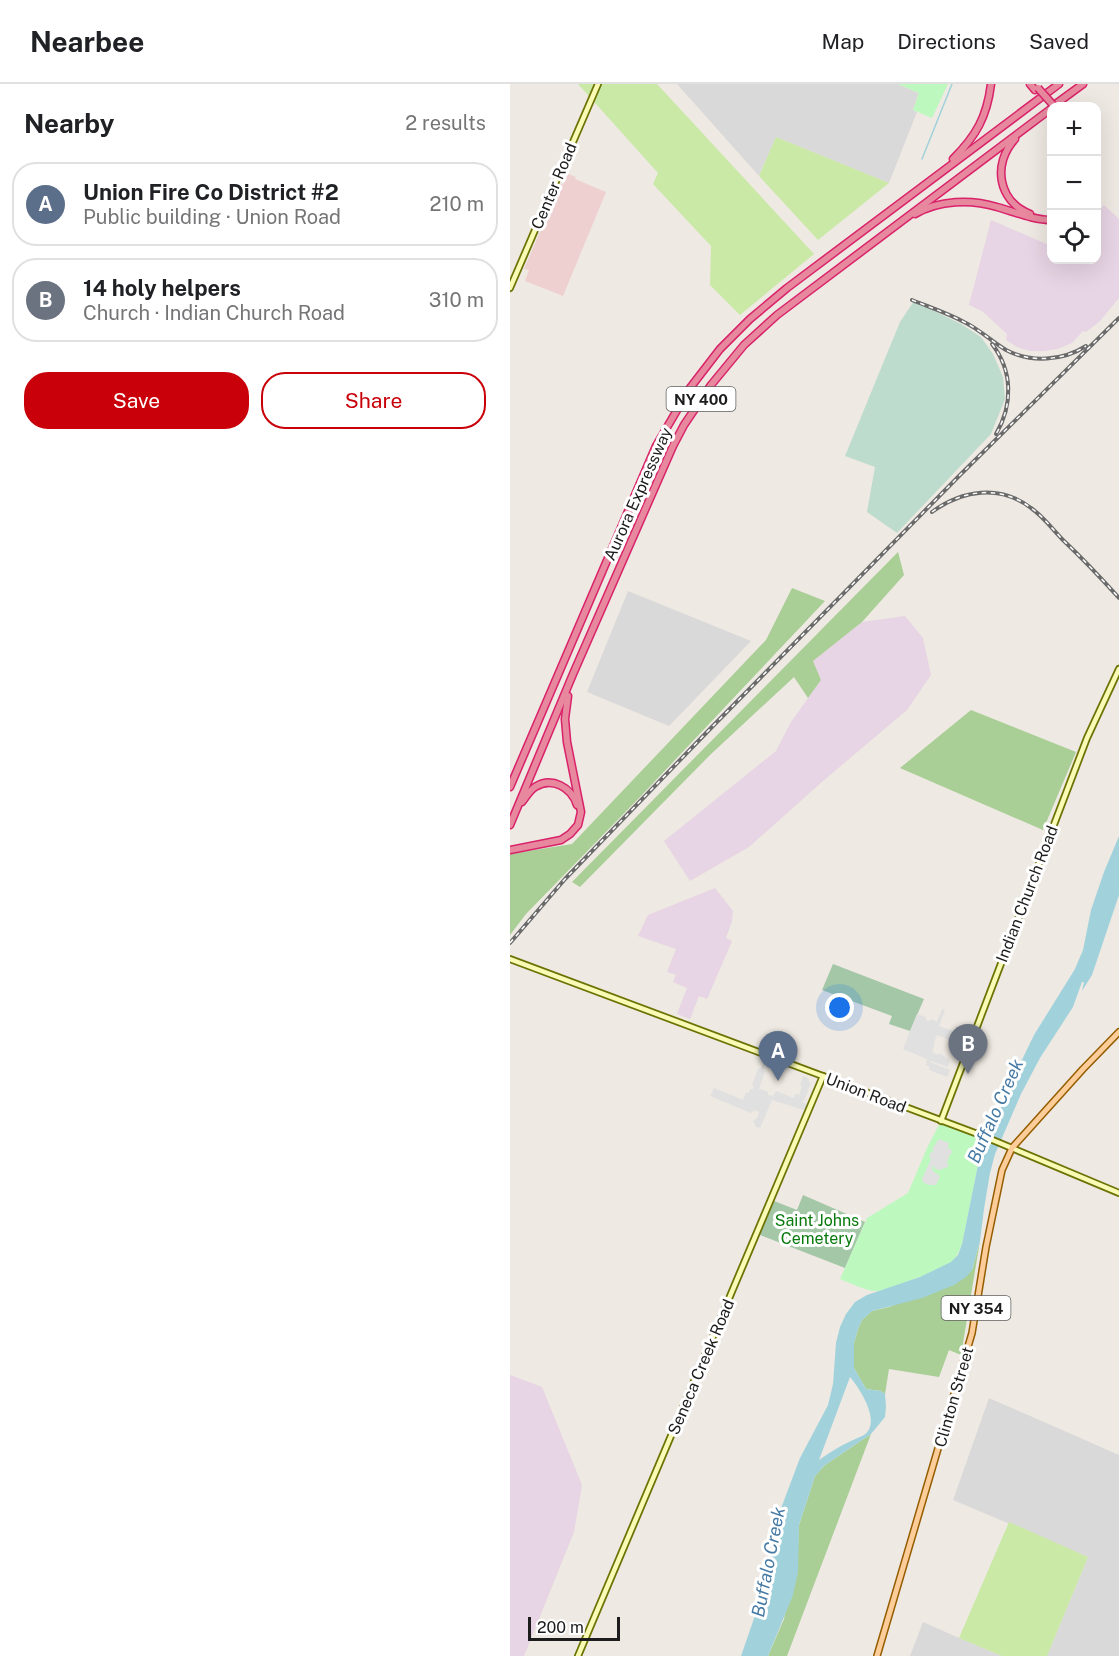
<!DOCTYPE html>
<html lang="en">
<head>
<meta charset="utf-8">
<style>
  :root { --surface:#fff; --page:#f2f2f2; --text:#202124; --muted:#757577; --line:#e0e0e0; --accent:#c90009 }
  body { margin:0; font-family:"Public Sans",sans-serif; background:var(--page); color:var(--text) }
  .controls { position:absolute; right:18px; top:18px; display:grid; overflow:hidden; border-radius:12px; box-shadow:0 6px 24px #0002 }
  .controls button { width:54px; height:54px; display:grid; place-items:center; padding:0; border:0; border-bottom:2px solid var(--line); background:var(--surface); color:var(--text); font:30px sans-serif }
  .scale { position:absolute; left:18px; bottom:15px; width:92px; box-sizing:border-box; padding-left:6px; border:3px solid #1c1c1c; border-top:0; font-size:16px; line-height:21px; white-space:nowrap; color:#1c1c1c; -webkit-text-stroke:4px #fff; paint-order:stroke }
  .you { position:absolute; left:330px; top:924px; width:21px; height:21px; margin:-15px; border:4px solid #fff; border-radius:50%; background:#1a73e8; box-shadow:0 0 0 9px #1a73e833 }
  .badge { display:grid; place-items:center; width:39px; height:39px; border-radius:50%; background:var(--accent); color:#fff; font-size:20px; font-weight:700 }
  .pin { position:absolute; translate:-50% -50px; filter:drop-shadow(0 2px 3px #0008) }
  .pin::after { content:''; position:absolute; top:32px; width:21px; height:18px; background:inherit; clip-path:polygon(0 0,100% 0,50% 100%) }
  .list { margin:0; padding:0; list-style:none }
  h2 { display:flex; justify-content:space-between; align-items:center; height:78px; margin:0; padding:0 24px; font-size:26px }
  h2 small { font-size:20px; font-weight:400; color:var(--muted) }
  .list li { display:grid; grid-template-columns:39px 1fr auto; gap:18px; align-items:center; box-sizing:border-box; height:84px; margin:0 12px 12px; padding:0 12px; border:2px solid var(--line); border-radius:24px }
  .list b { display:block; font-size:22px; white-space:nowrap }
  .list p { margin:0; font-size:20px; white-space:nowrap; color:var(--muted) }
  .list em { font-size:20px; font-style:normal; color:var(--muted) }
  .actions { display:flex; gap:12px; padding:18px 24px }
  .actions a { flex:1; padding:14px 0; border:2px solid var(--accent); border-radius:24px; text-align:center; font-size:21px; color:var(--accent) }
  .actions .main { background:var(--accent); color:#fff }
  .icon { flex:none; width:33px; height:33px; fill:none; stroke:currentColor; stroke-width:2; stroke-linecap:round; stroke-linejoin:round }
  .map { position:relative; flex:none; width:609px; height:1572px; overflow:hidden }
  header { display:flex; align-items:center; gap:36px; box-sizing:border-box; height:84px; padding:0 30px; background:var(--surface); border-bottom:2px solid var(--line) }
  header strong { font-size:28px }
  nav { display:flex; gap:33px; margin-inline-start:auto; font-size:21px }
  main { display:flex }
  aside { flex:1; background:var(--surface) }
  .map>svg:first-child { display:block }
</style>
</head>
<body>
<header>
<strong>Nearbee</strong>
<nav><a>Map</a><a>Directions</a><a>Saved</a></nav>
</header>
<main>
<aside>
<h2>Nearby<small>2 results</small></h2>
<ul class="list">
<li><span class="badge" style="background:#5c6f8a">A</span><div><b>Union Fire Co District #2</b><p>Public building · Union Road</p></div><em>210 m</em></li>
<li><span class="badge" style="background:#6b7280">B</span><div><b>14 holy helpers</b><p>Church · Indian Church Road</p></div><em>310 m</em></li>
</ul>
<div class="actions"><a class="main">Save</a><a>Share</a></div>
</aside>
<div class="map">
<svg width="609" height="1572" viewBox="0 0 609 1572">
  <rect width="100%" height="100%" fill="#eee9e2"/>
  <!-- residential -->
  <g fill="#dad9d9">
    <polygon points="167,0 388,0 409,9 403,26 407,28 379,99 266,53 249,92"/>
    <polygon points="118,507 241,557 159,642 77,608"/>
    <polygon points="479,1314 609,1371 609,1572 537,1572 578,1473 443,1416"/>
    <polygon points="413,1538 449,1554 492,1572 400,1572"/>
  </g>
  <!-- commercial -->
  <polygon fill="#efd0d0" points="58,90 66,93 65,95 96,108 53,212 15,197 19,186 14,185 51,100 53,101"/>
  <!-- industrial -->
  <g fill="#e7d4e4">
    <polygon points="594,121 609,135 609,214 590,237 576,248 573,247 562,259 547,265 534,267 520,267 507,263 496,256 497,250 472,227 459,221 481,136 541,162 542,176 586,176 587,129"/>
    <polygon points="395,532 413,554 421,591 397,626 313,697 239,763 180,797 154,757 266,667 281,638 311,596 303,577 352,538"/>
    <polygon points="205,804 223,827 222,837 216,854 222,857 197,915 189,912 180,935 167,930 177,904 163,898 166,891 157,888 166,865 128,852 138,831"/>
    <polygon points="0,1291 32,1303 72,1401 64,1448 14,1572 0,1572"/>
  </g>
  <!-- grass -->
  <g fill="#cae9a6">
    <polygon points="68,0 147,0 304,170 230,231 200,201 201,162 143,100 148,89"/>
    <polygon points="266,53 379,99 308,156 249,92"/>
    <polygon points="499,1438 578,1473 537,1572 492,1572 449,1554"/>
  </g>
  <!-- forest -->
  <g fill="#a9ce96">
    <polygon points="388,468 394,491 352,538 303,577 311,596 298,614 284,593 200,671 70,803 62,798"/>
    <polygon points="282,504 315,517 131,712 16,830 0,851 0,770 62,760 256,556"/>
    <polygon points="461,626 566,668 533,746 390,684"/>
    <polygon points="470,1157 451,1271 439,1266 429,1293 379,1285 375,1310 371,1307 356,1305 344,1284 344,1259 348,1245 352,1236 362,1227 379,1223 462,1186"/>
    <polygon points="361,1350 277,1572 258,1572 274,1535 288,1461 289,1441 305,1392 315,1381"/>
  </g>
  <!-- wetland -->
  <polygon fill="#bedccd" points="404,217 451,240 471,253 483,270 493,293 495,315 481,350 387,449 357,428 365,383 335,372 390,238"/>
  <!-- cemetery -->
  <g fill="#a3c7a7">
    <polygon points="323,880 414,915 400,947 379,940 382,932 312,906"/>
    <polygon points="293,1111 355,1138 335,1184 250,1151 264,1117 287,1126"/>
  </g>
  <!-- park -->
  <g fill="#bdf9bf">
    <polygon points="388,0 438,0 422,34 403,26 409,9"/>
    <path d="M431 1037 478 1055 468 1081 452 1160C449 1167 447 1174 440 1179 431 1185 374 1208 366 1207 356 1207 340 1199 330 1195L357 1134 398 1109 417 1064Z"/>
  </g>
  <!-- parking -->
  <g fill="#e0e0e0">
    <polygon points="432,925 435,926 429,942 449,949 445,958 427,951 424,958 425,959 422,968 428,971 429,969 440,976 438,983 421,977 420,978 440,986 437,993 419,986 420,983 416,981 417,975 393,965 407,930 416,933 416,936 419,937 421,935 427,938"/>
    <polygon points="254,976 257,977 253,987 255,987 248,1008 250,1005 258,1008 258,1011 263,1012 266,1007 284,1014 285,1010 289,1011 292,1002 290,1001 293,992 298,994 299,998 301,999 294,1017 291,1017 297,1020 300,1020 296,1029 294,1026 262,1016 250,1044 246,1043 243,1037 247,1034 249,1028 245,1026 241,1029 200,1012 204,1004 233,1016 236,1008 239,1009 240,1005 243,1005 244,1002 242,1001 248,985 251,984"/>
    <polygon points="429,1055 439,1059 438,1063 439,1065 441,1065 442,1069 440,1070 437,1079 439,1081 436,1084 429,1086 425,1085 424,1082 422,1083 423,1087 430,1092 426,1101 420,1101 414,1099 412,1095 421,1075 419,1073 421,1068 424,1067 422,1065"/>
  </g>
  <!-- water -->
  <path fill="#a1d2dc" fill-rule="evenodd" d="M609 752V811L582 891 572 907 574 898H572L563 923 530 974 511 1010 485 1070 480 1089 474 1125 470 1157 462 1186 456 1193 444 1201 412 1214 362 1227 352 1236 348 1245 344 1259V1284L356 1305 371 1307 375 1310 376 1322 375 1333 361 1350 315 1381 305 1392 289 1441 288 1488 283 1511 258 1572H231L249 1520 258 1488 267 1435 290 1374 318 1321 323 1300 326 1259 330 1243 336 1230 345 1218 357 1211 410 1193 441 1178 448 1171 452 1160 468 1081 481 1046 509 982 524 951 565 885 573 866 581 826 594 788ZM340 1293C350 1305 372 1338 354 1351 350 1353 345 1355 341 1357 330 1362 319 1369 309 1376Z"/>
  <g fill="none" stroke-linecap="round" stroke-linejoin="round">
    <!-- stream -->
    <polyline stroke="#a1d2dc" stroke-width="1.5" points="412,75 442,0"/>
    <defs>
      <g id="secondary">
        <polyline points="0,204 88,0"/>
        <polyline points="0,875 473,1052 609,1109"/>
        <polyline points="431,1037 577,654 609,585"/>
        <polyline points="68,1572 313,992"/>
      </g>
      <polyline id="primary" points="367,1572 462,1249 476,1163 492,1086 502,1064 573,985 609,948"/>
      <g id="highway">
        <polyline points="520,0 525,6"/>
        <polyline points="543,22 573,0"/>
        <path d="M505 55C482 80 488 117 520 130"/>
        <path d="M443 75C466 52 477 33 481 0"/>
        <path d="M405 130C429 116 461 115 487 123 505 128 523 136 542 136"/>
        <polyline points="0,703 146,362 180,304 210,265 240,235 277,204 549,0"/>
        <path d="M12 718C16 713 19 707 25 703 42 692 62 704 67 721"/>
        <polyline points="0,741 63,590 163,362 174,341 201,301 234,261 267,231 542,24"/>
        <polyline points="0,766 51,756 60,750 68,741 71,728 57,658 55,635 58,612"/>
      </g>
    </defs>
    <!-- secondary casing -->
    <use href="#secondary" stroke="#6c7304" stroke-width="8"/>
    <!-- primary casing -->
    <use href="#primary" stroke="#955d00" stroke-width="8"/>
    <!-- highway casing -->
    <use href="#highway" stroke="#d92269" stroke-width="9"/>
    <!-- secondary -->
    <use href="#secondary" stroke="#f9fab4" stroke-width="4.5"/>
    <!-- primary -->
    <use href="#primary" stroke="#fccd98" stroke-width="5"/>
    <!-- highway -->
    <use href="#highway" stroke="#e7889e" stroke-width="6"/>
    <defs>
      <g id="rail">
        <path d="M402 216C419 223 437 229 454 238 469 245 481 257 496 266 521 279 553 277 576 262"/>
        <path d="M482 260C503 287 503 321 486 350"/>
        <path d="M422 428C452 406 490 400 521 424 534 433 543 446 554 457 573 475 591 494 609 514"/>
        <polyline points="0,859 55,795 199,646 450,391 609,234"/>
      </g>
    </defs>
    <!-- rail casing -->
    <use href="#rail" stroke="#6a6a6a" stroke-width="4"/>
    <!-- rail -->
    <use href="#rail" stroke="#fff" stroke-width="1.5" stroke-dasharray="4.5" stroke-linecap="butt"/>
    <defs>
      <polyline id="highway-bridge" points="528,4 544,22"/>
    </defs>
    <!-- highway-bridge casing -->
    <use href="#highway-bridge" stroke="#d92269" stroke-width="9" stroke-linecap="butt"/>
    <!-- highway-bridge -->
    <use href="#highway-bridge" stroke="#e7889e" stroke-width="6"/>
  </g>
  <g text-anchor="middle" dominant-baseline="central" stroke-width="6" stroke-linejoin="round" paint-order="stroke">
    <!-- shield labels -->
    <g fill="#fff" stroke="#606060" stroke-width="1.5">
      <rect x="156.5" y="303" width="69" height="24" rx="4.5"/>
      <rect x="431.5" y="1212" width="69" height="24" rx="4.5"/>
    </g>
    <g font-size="15" font-weight="bold" fill="#1c1c1c">
      <text x="191" y="315">NY 400</text>
      <text x="466" y="1224">NY 354</text>
    </g>
    <!-- street labels -->
    <g font-size="16" fill="#1c1c1c" stroke="#fff">
      <text transform="translate(44 102) rotate(-67)">Center Road</text>
      <text transform="translate(128 410) rotate(-66)">Aurora Expressway</text>
      <text transform="translate(517 810) rotate(-69)">Indian Church Road</text>
      <text transform="translate(356 1009) rotate(21)">Union Road</text>
      <text transform="translate(191 1283) rotate(-67)">Seneca Creek Road</text>
      <text transform="translate(444 1313) rotate(-74)">Clinton Street</text>
    </g>
    <!-- park labels -->
    <g font-size="16" fill="#0a7a0f" stroke="#fff">
      <text x="307" y="1136">Saint Johns<tspan x="307" dy="18">Cemetery</tspan></text>
    </g>
    <!-- water labels -->
    <g font-size="18" font-style="italic" fill="#467aa4" stroke="#fff">
      <text transform="translate(485 1027) rotate(-66)">Buffalo Creek</text>
      <text transform="translate(258 1478) rotate(-79)">Buffalo Creek</text>
    </g>
  </g>
</svg>
<div class="controls">
<button>+</button>
<button>−</button>
<button><svg class="icon" aria-label="locate" viewBox="0 0 24 24"><circle cx="12" cy="12" r="6"/><path d="M12 2v4M12 18v4M2 12h4M18 12h4"/></svg></button>
</div>
<div class="scale">200 m</div>
<div class="you"></div>
<div class="pin badge" style="left:268px;top:997px;background:#5c6f8a">A</div>
<div class="pin badge" style="left:458px;top:990px;background:#6b7280">B</div>
</div>
</main>
</body>
</html>
